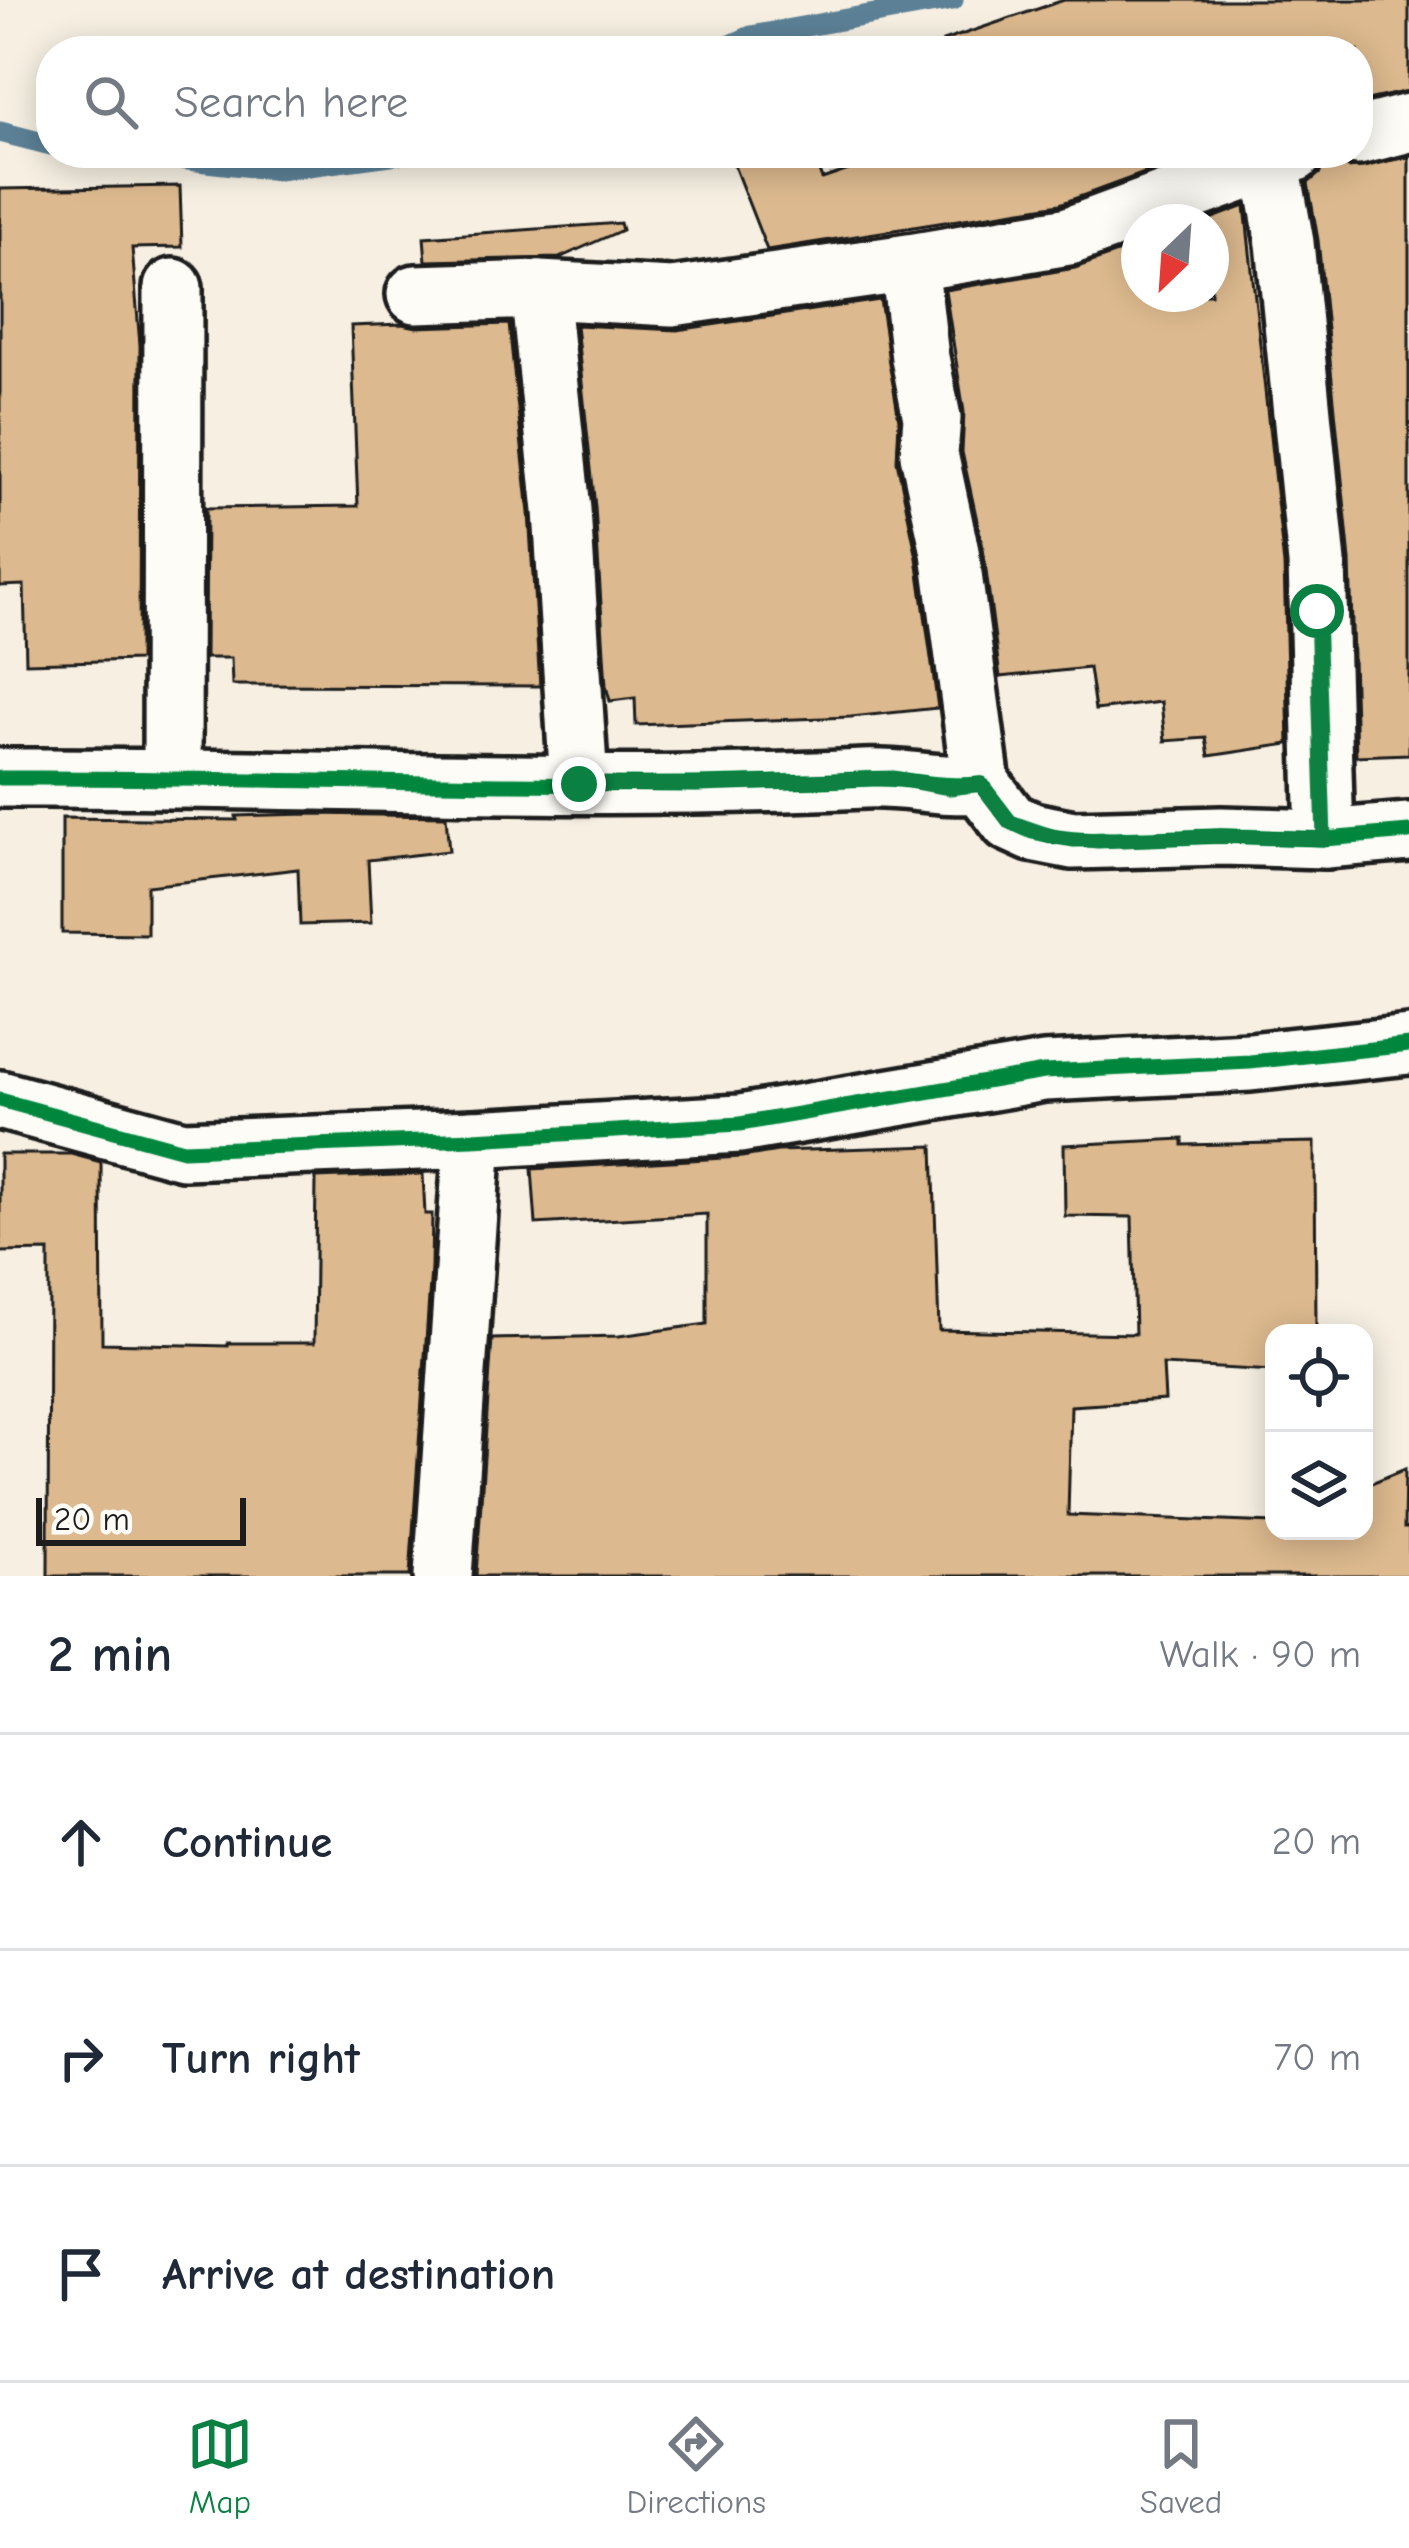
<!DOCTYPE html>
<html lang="en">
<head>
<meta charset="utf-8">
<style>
  :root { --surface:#fff; --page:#f2f2f3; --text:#1f2937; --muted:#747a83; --line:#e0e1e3; --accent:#0b8043 }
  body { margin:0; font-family:"Comic Neue",sans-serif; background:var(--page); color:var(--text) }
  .controls { position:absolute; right:36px; bottom:36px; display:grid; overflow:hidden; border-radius:24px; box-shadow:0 6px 30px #0003 }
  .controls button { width:108px; height:108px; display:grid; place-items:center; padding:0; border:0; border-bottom:3px solid var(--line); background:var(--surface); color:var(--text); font:60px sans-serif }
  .compass { position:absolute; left:1121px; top:204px; width:108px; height:108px; border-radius:50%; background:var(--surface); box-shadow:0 6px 30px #0003; rotate:205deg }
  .scale { position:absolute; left:36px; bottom:30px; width:210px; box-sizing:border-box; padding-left:12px; border:6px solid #1c1c1c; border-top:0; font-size:33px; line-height:42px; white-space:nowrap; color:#1c1c1c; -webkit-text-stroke:9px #fdfcf7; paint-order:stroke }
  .stop { position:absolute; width:36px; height:36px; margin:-27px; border:9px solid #0b8043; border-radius:50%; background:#fff }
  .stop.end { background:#0b8043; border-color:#fff; box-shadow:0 3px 12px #0008 }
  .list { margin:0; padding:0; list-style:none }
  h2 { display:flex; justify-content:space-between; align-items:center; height:156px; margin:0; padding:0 48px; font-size:51px }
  h2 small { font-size:39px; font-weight:400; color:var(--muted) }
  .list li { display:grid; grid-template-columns:78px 1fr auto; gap:36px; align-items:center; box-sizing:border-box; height:216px; padding:0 48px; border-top:3px solid var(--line) }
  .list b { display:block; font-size:45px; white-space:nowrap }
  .list em { font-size:39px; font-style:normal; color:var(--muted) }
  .icon { flex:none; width:66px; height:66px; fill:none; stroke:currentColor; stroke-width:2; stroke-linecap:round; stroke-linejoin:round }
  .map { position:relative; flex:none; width:1409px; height:1576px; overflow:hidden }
  .search { position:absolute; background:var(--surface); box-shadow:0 6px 30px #0003; left:36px; right:36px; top:36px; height:132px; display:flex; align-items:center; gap:30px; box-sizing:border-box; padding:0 42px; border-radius:48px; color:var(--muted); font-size:45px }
  .sheet { height:804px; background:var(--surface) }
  nav { display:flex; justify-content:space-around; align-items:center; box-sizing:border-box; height:168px; border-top:3px solid var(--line); background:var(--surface); font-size:33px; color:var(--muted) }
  nav a { display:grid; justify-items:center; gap:6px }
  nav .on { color:var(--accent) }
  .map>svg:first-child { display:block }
</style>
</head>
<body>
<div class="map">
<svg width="1409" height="1576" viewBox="0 0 1409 1576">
  <rect width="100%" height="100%" fill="#f6efe2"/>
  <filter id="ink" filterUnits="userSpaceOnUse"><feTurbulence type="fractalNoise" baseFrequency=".00833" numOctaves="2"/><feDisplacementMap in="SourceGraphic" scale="24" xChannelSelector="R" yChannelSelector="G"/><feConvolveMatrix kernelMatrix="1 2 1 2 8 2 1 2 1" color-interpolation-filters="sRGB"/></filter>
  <g filter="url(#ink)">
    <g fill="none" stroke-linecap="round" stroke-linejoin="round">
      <!-- stream -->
      <g stroke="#5c8196" stroke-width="21">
        <polyline points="717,51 751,36 953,0"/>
        <polyline points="0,132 51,145"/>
        <polyline points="124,153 278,170 406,153"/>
      </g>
    </g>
    <!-- building -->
    <g fill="#dcb98e" stroke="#1c1c1c" stroke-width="3">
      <polygon points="1064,0 1409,0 1409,91 1358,102 1358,51 947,51 943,41"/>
      <polygon points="729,153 812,153 822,179 899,153 1199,153 1060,204 767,250"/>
      <polygon points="1326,153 1350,168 1409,157 1409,754 1356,756 1350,560 1318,240 1308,183 1320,173"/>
      <polygon points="180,186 182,247 132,248 140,345 139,660 26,663 24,585 0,586 0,189"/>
      <polygon points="1245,206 1284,565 1289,744 1209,756 1206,738 1165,741 1161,702 1095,710 1089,668 1000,677 983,548 962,452 964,412 945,290 1075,268 1139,245 1139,294 1211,294 1211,222 1202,222"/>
      <polygon points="620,223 622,230 559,258 426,261 424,237"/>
      <polygon points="880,300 899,420 897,461 917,558 938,708 851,717 636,725 635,698 610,701 606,686 595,507 576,325 677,330"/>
      <polygon points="402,324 417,327 509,324 529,513 540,686 232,685 231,658 205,658 206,508 358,506 351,326"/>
      <polygon points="309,814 446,816 449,851 368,860 371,923 300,925 298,869 147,886 147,934 62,933 62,818 237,820 236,816"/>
      <polygon points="1183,1139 1183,1145 1315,1142 1316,1333 1274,1333 1274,1371 1163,1365 1165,1400 1071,1406 1068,1515 1274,1523 1274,1531 1364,1531 1364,1486 1405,1469 1404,1528 1409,1528 1409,1576 476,1576 492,1339 619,1336 707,1324 707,1214 536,1224 532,1169 742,1157 778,1151 933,1146 939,1330 1135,1334 1132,1217 1065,1216 1064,1145"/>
      <polygon points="0,1154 71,1154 101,1162 102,1343 228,1346 228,1343 314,1343 316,1178 423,1174 425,1214 432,1214 431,1268 410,1576 48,1576 49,1251 0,1252"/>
    </g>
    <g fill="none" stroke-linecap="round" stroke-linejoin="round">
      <defs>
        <g id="street">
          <polyline points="1358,136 1409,123"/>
          <polyline points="1270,159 1285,243 1317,563 1325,839"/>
          <polyline points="909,263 920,358 932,418 929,454 950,552 981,784"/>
          <polyline points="539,290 562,510 579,784"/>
          <polyline points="416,294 539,290 672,297 909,263 1069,236 1294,153"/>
          <path d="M0 778C288 776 576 793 864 779 904 777 942 788 981 784L1010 822 1032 832 1073 840 1221 836 1325 839 1409 832"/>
          <polyline points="172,778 173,288"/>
          <polyline points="0,1100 183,1150 473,1139 740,1124 1044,1072 1250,1062 1409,1045"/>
          <polyline points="443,1576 473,1139"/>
        </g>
      </defs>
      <!-- street casing -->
      <use href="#street" stroke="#1c1c1c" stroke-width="66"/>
      <!-- street -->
      <use href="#street" stroke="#fdfcf7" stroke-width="57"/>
      <defs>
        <g id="cycleway">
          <path d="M0 778C288 776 576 793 864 779 904 777 942 788 981 784L1010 822 1032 832 1073 840 1221 836 1325 839 1409 832"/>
          <polyline points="0,1100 183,1150 473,1139 740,1124 1044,1072 1250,1062 1409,1045"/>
        </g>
      </defs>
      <!-- cycleway casing -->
      <use href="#cycleway" stroke="#fdfcf7" stroke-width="22"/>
      <!-- cycleway -->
      <use href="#cycleway" stroke="#00873e" stroke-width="15"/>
    </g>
  </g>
  <g fill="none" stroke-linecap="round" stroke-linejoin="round" filter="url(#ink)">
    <!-- route -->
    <polyline stroke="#0b8043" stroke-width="15" points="579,784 698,785 893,778 950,788 981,784 1010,822 1054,837 1098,841 1221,836 1324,839 1317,611"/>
  </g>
</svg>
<div class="controls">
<button><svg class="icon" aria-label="locate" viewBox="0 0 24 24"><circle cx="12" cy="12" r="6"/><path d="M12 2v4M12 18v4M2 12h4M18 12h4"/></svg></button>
<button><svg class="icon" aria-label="layers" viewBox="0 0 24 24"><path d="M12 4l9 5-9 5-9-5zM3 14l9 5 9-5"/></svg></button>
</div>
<svg class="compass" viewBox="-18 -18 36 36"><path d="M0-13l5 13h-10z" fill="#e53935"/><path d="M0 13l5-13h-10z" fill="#747a83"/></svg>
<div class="scale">20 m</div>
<div class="stop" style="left:1317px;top:611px"></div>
<div class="stop end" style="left:579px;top:784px"></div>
<div class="search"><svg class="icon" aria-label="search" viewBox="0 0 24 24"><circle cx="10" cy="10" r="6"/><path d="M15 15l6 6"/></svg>Search here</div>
</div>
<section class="sheet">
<h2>2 min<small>Walk · 90 m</small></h2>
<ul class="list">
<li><svg class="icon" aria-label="ahead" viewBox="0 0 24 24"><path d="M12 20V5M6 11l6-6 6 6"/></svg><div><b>Continue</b></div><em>20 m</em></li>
<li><svg class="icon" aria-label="right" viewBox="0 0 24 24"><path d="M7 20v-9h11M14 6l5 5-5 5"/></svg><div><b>Turn right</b></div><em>70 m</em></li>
<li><svg class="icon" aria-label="arrive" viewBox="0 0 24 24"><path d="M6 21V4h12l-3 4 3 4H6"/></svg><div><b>Arrive at destination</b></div></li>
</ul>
</section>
<nav>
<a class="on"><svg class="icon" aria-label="map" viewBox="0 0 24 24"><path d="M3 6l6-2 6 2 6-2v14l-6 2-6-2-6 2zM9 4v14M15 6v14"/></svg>Map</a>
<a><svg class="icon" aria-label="directions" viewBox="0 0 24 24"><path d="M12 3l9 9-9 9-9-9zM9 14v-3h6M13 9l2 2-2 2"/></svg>Directions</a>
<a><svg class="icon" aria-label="saved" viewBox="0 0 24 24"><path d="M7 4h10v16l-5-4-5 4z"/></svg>Saved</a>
</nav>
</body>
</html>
